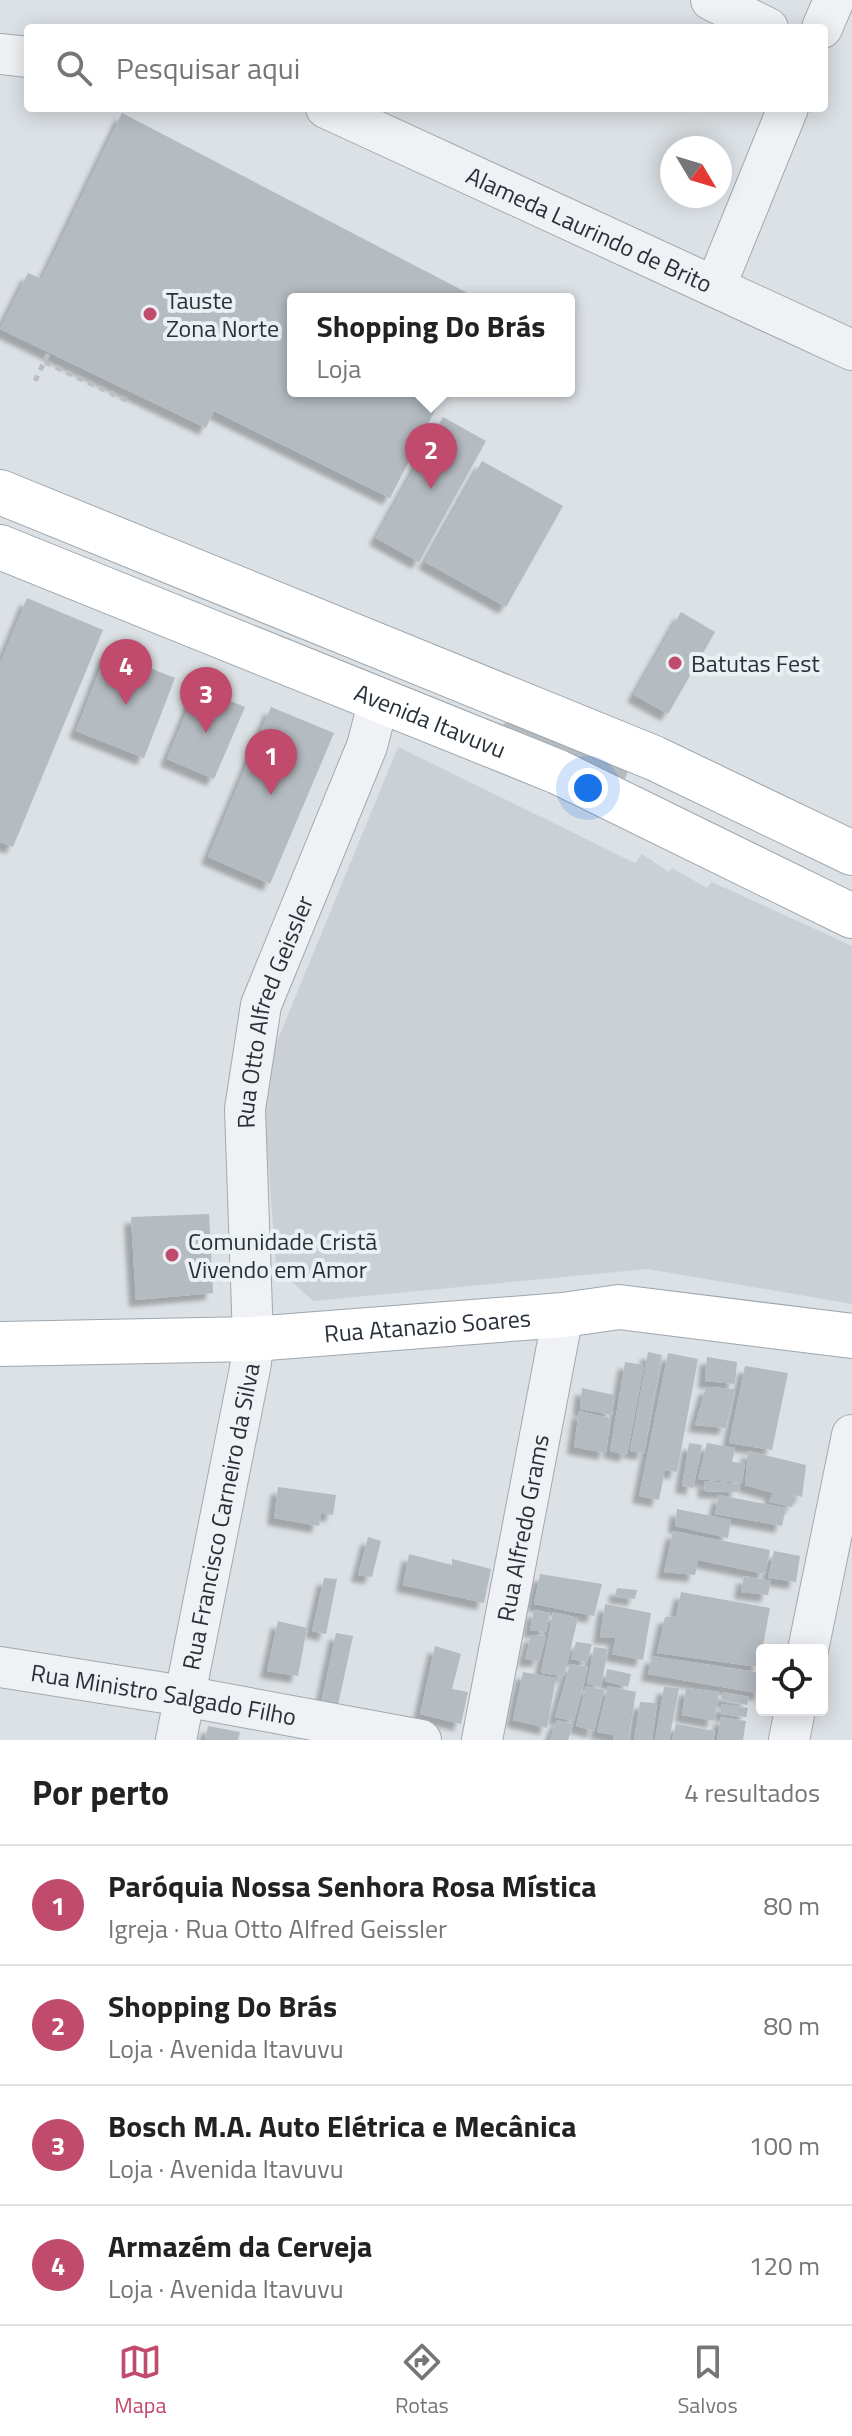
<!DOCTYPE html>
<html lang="pt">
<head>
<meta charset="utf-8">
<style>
  :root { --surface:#fff; --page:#f2f2f2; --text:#222; --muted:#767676; --line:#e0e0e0; --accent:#c04b6c }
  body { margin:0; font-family:"Titillium Web",sans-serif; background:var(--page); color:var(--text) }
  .controls { position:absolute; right:24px; bottom:24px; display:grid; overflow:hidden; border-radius:8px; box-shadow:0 4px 20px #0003 }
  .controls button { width:72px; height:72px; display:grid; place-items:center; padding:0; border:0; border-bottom:2px solid var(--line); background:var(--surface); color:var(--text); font:40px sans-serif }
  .compass { position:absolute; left:660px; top:136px; width:72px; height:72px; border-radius:50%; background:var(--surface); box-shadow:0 4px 20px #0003; rotate:128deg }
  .you { position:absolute; left:588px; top:788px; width:28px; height:28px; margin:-20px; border:6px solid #fff; border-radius:50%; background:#1a73e8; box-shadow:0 0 0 12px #1a73e833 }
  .badge { display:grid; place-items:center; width:52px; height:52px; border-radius:50%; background:var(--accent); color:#fff; font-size:26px; font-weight:700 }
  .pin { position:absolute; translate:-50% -66px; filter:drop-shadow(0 2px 4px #0008) }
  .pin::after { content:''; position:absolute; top:42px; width:28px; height:24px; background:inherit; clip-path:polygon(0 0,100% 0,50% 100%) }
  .popup { position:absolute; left:287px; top:293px; width:288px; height:104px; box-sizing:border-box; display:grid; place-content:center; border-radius:8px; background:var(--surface); filter:drop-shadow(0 2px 6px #0005); font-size:26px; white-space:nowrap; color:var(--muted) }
  .popup b { font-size:30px; color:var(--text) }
  .popup::after { content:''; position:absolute; left:50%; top:100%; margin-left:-16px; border:16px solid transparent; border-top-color:var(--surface) }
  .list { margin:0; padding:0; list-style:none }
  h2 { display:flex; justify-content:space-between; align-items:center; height:104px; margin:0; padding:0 32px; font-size:34px }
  h2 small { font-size:26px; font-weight:400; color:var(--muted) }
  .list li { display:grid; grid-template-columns:52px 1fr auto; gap:24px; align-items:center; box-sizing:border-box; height:120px; padding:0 32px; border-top:2px solid var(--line) }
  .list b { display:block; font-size:30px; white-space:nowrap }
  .list p { margin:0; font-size:26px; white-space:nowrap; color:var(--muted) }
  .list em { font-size:26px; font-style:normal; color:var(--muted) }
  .icon { flex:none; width:44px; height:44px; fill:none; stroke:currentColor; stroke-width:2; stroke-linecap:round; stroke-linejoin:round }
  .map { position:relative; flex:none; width:852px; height:1740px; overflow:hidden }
  .search { position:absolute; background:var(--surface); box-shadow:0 4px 20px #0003; left:24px; right:24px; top:24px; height:88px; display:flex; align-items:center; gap:20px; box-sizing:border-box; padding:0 28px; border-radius:8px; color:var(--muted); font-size:30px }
  .sheet { height:584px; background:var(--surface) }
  nav { display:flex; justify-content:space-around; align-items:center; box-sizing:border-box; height:112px; border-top:2px solid var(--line); background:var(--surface); font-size:22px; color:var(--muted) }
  nav a { display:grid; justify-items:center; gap:4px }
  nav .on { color:var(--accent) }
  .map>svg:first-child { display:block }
</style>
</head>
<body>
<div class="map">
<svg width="852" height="1740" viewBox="0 0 852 1740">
  <defs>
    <filter id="shadow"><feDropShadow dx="-7" dy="7" stdDeviation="2" flood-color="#0004"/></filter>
  </defs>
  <rect width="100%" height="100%" fill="#dce1e5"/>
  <!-- built -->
  <polygon fill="#cbd0d6" points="398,747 635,863 642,854 669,872 672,868 707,888 712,882 852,946 852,1304 648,1269 313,1301 276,1267 262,1078"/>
  <!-- building -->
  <g fill="#b4bbc1" filter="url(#shadow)">
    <polygon points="122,113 479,299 293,299 293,391 445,391 390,498 214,411 206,428 0,329 28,273 42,279"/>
    <polygon points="443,417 486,441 419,562 376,538"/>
    <polygon points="482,461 563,506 506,607 425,562"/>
    <polygon points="27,598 103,630 13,847 0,842 0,664"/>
    <polygon points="681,612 715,632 668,714 634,695"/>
    <polygon points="107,651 175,678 144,758 76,731"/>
    <polygon points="197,687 245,707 214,779 167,759"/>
    <polygon points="271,707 334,733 270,884 208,857"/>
    <polygon points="507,718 629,769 623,783 501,731"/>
    <polygon points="209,1214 213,1293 136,1300 131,1217"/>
    <polygon points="648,1352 662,1355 644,1453 630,1451"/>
    <polygon points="668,1353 698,1359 677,1472 665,1470 659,1500 639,1496"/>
    <polygon points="707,1357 737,1362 735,1384 705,1381"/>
    <polygon points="625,1362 644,1365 627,1455 610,1451"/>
    <polygon points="745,1366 788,1373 772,1450 729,1443"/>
    <polygon points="706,1387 735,1389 726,1428 695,1425"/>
    <polygon points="582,1388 614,1395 612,1415 580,1409"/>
    <polygon points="579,1411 610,1418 606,1453 574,1447"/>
    <polygon points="689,1443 702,1445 693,1488 682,1486"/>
    <polygon points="707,1443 735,1448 732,1462 745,1463 742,1483 698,1479"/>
    <polygon points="748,1451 806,1465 802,1497 796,1495 792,1507 769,1502 773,1493 745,1485"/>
    <polygon points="704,1481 738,1484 738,1492 705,1491"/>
    <polygon points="278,1487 336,1495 333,1515 321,1513 319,1526 274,1518"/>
    <polygon points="719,1495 786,1508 782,1526 715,1514"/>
    <polygon points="677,1509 731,1520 728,1538 675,1526"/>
    <polygon points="673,1531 770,1550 765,1574 698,1560 695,1575 664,1572"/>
    <polygon points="368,1537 381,1541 372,1577 358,1575"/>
    <polygon points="774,1551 800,1556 796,1582 768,1578"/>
    <polygon points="409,1554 452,1565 452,1559 491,1569 484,1603 403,1585"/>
    <polygon points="540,1574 602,1584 594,1616 534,1604"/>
    <polygon points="744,1576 771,1581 768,1595 741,1592"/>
    <polygon points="324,1578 337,1579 326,1634 312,1631"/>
    <polygon points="617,1588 637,1590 635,1599 615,1596"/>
    <polygon points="681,1592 770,1608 759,1667 657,1653 665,1617 676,1616"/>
    <polygon points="605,1604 651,1613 643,1660 612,1654 616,1638 600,1637"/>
    <polygon points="534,1610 550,1613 546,1632 530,1630"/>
    <polygon points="553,1612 578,1618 564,1676 541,1673"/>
    <polygon points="278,1621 307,1628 298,1676 267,1671"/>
    <polygon points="336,1633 353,1636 338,1705 321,1703"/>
    <polygon points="531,1635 546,1636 539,1660 525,1659"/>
    <polygon points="576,1642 592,1644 587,1662 571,1659"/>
    <polygon points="435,1646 461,1654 452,1689 468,1692 461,1724 420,1714"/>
    <polygon points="594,1647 608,1649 601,1687 587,1684"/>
    <polygon points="652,1656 762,1673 762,1694 648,1674"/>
    <polygon points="570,1664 588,1667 574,1721 555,1717"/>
    <polygon points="607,1669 631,1674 628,1687 605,1681"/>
    <polygon points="523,1672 556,1678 547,1728 513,1720"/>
    <polygon points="586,1686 604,1690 594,1731 576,1726"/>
    <polygon points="608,1686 636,1692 628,1740 613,1740 614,1735 597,1732"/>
    <polygon points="664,1687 679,1688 669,1740 655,1740"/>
    <polygon points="686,1688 719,1692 714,1721 682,1715"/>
    <polygon points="722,1692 749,1697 747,1705 722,1700"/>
    <polygon points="640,1702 657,1703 652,1740 634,1740"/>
    <polygon points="721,1704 748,1708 746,1717 721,1714"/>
    <polygon points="721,1717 746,1721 743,1740 717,1740"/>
    <polygon points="557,1720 573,1724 568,1740 550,1740"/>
    <polygon points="676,1724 715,1731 713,1740 672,1740"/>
    <polygon points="208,1726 240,1732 238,1740 205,1740"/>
  </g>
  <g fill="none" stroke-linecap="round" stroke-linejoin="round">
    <defs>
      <g id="minor">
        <polyline points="711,0 768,28"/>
        <polyline points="822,28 834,0"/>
        <polyline points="0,54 28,57"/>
        <path id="s1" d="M326 108 852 350"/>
        <polyline points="716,285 788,108"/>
        <polyline points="808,1650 852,1435"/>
        <path id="s2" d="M0 1667 184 1696 421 1740"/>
        <path id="s3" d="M176 1740 251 1363 253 1339 245 1109 261 1005 367 746 379 700"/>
        <path id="s4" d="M482 1740 563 1315"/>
        <polyline points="789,1740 795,1710"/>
      </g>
      <g id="major">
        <polyline points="0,492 654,758 852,853"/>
        <path id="s5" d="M0 547 558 772 852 916"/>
        <path id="s6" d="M0 1344 253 1339 563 1315 619 1307 852 1336"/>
      </g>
    </defs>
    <!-- minor casing -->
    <use href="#minor" stroke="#a2a9ae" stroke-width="42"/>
    <!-- major casing -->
    <use href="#major" stroke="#9da7af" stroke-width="46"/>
    <!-- path -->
    <g stroke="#bbbfc4" stroke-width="5" stroke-dasharray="6 6" stroke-linecap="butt">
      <polyline points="45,362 128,401"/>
      <polyline points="35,381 49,352"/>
    </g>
    <!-- minor -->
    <use href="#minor" stroke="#eff1f4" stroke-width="40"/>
    <!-- major -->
    <use href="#major" stroke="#fff" stroke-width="44"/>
  </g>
  <!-- markers -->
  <g fill="#c04b6c" stroke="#ebf0f3" stroke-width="3">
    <circle cx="150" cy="314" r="8"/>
    <circle cx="675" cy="663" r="8"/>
    <circle cx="172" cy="1255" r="8"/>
  </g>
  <g text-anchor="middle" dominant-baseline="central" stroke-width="8" stroke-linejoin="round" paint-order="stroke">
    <!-- street labels -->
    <g font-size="24" fill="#28313a" stroke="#ebf0f3">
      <text stroke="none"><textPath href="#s1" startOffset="290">Alameda Laurindo de Brito</textPath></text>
      <text stroke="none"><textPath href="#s5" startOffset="464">Avenida Itavuvu</textPath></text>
      <text stroke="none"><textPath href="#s3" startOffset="740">Rua Otto Alfred Geissler</textPath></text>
      <text stroke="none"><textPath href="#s6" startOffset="428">Rua Atanazio Soares</textPath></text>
      <text stroke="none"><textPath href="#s3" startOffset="228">Rua Francisco Carneiro da Silva</textPath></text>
      <text stroke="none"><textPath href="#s4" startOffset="216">Rua Alfredo Grams</textPath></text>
      <text stroke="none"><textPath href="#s2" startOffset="166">Rua Ministro Salgado Filho</textPath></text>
    </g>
    <!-- poi labels -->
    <g font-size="24" fill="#28313a" stroke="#ebf0f3" text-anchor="start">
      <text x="166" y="300">Tauste<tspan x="166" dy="28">Zona Norte</tspan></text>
      <text x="691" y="663">Batutas Fest</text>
      <text x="188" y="1241">Comunidade Cristã<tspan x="188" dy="28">Vivendo em Amor</tspan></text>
    </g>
  </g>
</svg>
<div class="controls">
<button><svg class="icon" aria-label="locate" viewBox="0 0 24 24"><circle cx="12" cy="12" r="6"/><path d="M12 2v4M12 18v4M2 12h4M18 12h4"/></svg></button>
</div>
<svg class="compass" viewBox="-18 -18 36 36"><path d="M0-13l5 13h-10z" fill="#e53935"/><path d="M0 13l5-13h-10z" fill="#767676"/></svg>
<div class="you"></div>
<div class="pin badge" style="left:271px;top:795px">1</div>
<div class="pin badge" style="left:431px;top:489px">2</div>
<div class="popup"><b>Shopping Do Brás</b>Loja</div>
<div class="pin badge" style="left:206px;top:733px">3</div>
<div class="pin badge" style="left:126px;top:705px">4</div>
<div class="search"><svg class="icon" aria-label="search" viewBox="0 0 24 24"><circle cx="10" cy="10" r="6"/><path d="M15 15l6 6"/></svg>Pesquisar aqui</div>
</div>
<section class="sheet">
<h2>Por perto<small>4 resultados</small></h2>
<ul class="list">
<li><span class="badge">1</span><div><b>Paróquia Nossa Senhora Rosa Mística</b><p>Igreja · Rua Otto Alfred Geissler</p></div><em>80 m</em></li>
<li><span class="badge">2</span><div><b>Shopping Do Brás</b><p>Loja · Avenida Itavuvu</p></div><em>80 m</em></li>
<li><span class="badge">3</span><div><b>Bosch M.A. Auto Elétrica e Mecânica</b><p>Loja · Avenida Itavuvu</p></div><em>100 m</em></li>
<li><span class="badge">4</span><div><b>Armazém da Cerveja</b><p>Loja · Avenida Itavuvu</p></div><em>120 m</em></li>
</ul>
</section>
<nav>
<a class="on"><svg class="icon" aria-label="map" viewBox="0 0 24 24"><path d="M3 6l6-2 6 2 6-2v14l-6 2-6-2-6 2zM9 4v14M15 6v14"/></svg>Mapa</a>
<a><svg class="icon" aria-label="directions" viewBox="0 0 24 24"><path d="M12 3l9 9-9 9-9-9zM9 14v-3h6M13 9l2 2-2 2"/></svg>Rotas</a>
<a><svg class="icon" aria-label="saved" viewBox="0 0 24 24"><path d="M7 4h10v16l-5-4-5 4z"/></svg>Salvos</a>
</nav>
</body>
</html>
